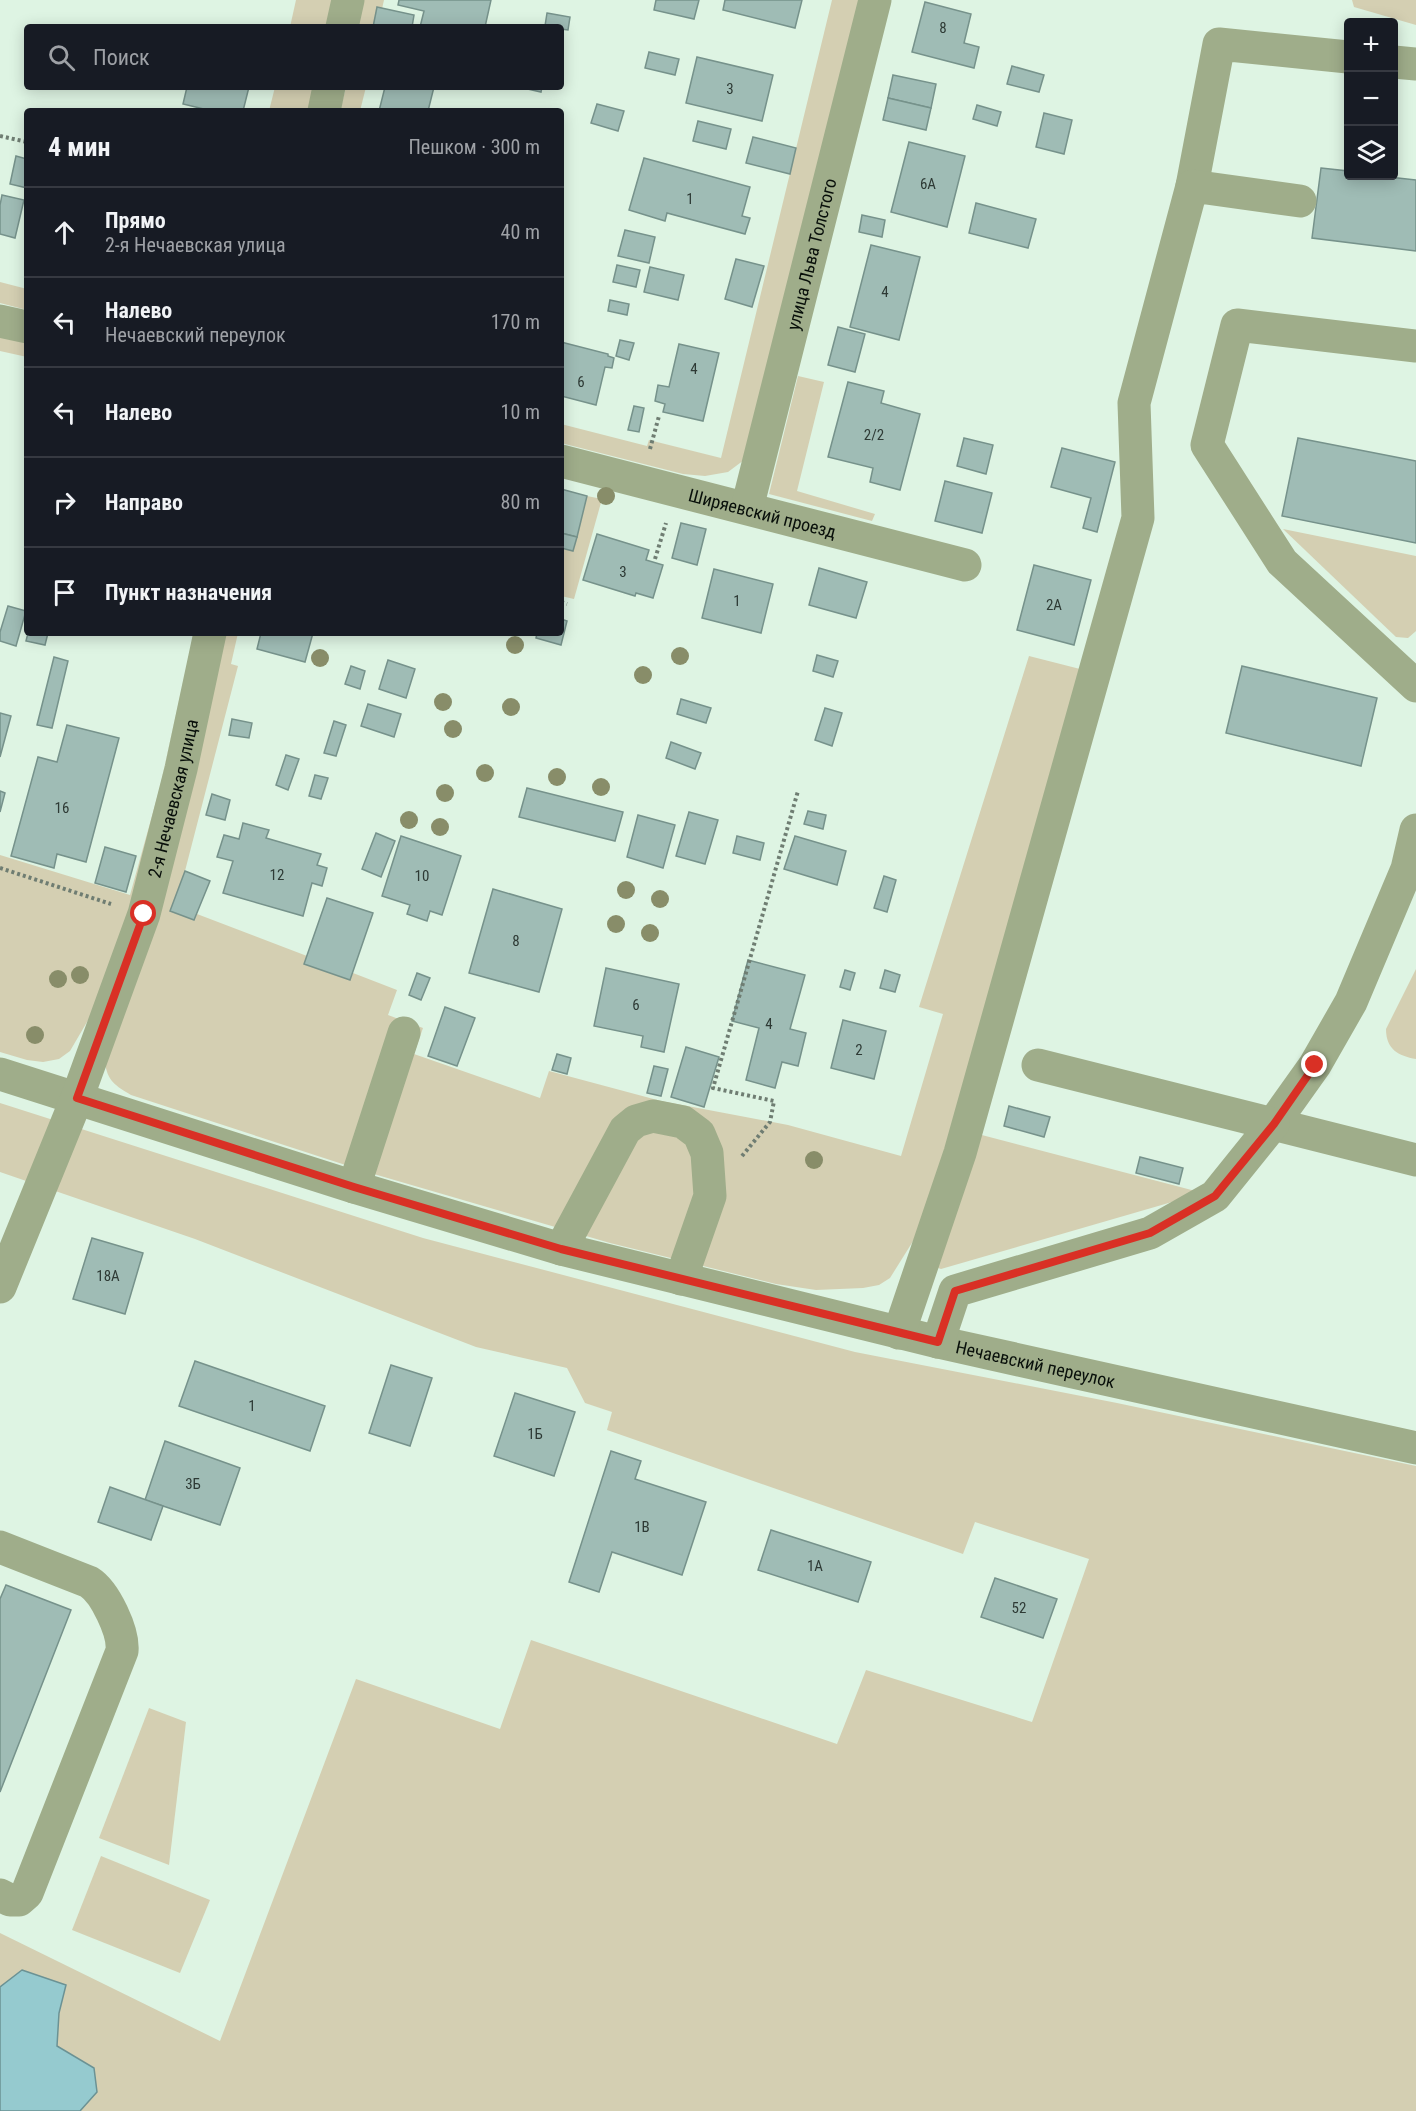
<!DOCTYPE html>
<html lang="ru">
<head>
<meta charset="utf-8">
<style>
  :root { --surface:#171b24; --page:#20242c; --text:#f1f3f6; --muted:#9ea1a6; --line:#363941 }
  body { margin:0; font-family:"Roboto Condensed",sans-serif; background:var(--page); color:var(--text) }
  .controls { position:absolute; right:18px; top:18px; display:grid; overflow:hidden; border-radius:6px; box-shadow:0 3px 15px #0003 }
  .controls button { width:54px; height:54px; display:grid; place-items:center; padding:0; border:0; border-bottom:2px solid var(--line); background:var(--surface); color:var(--text); font:30px sans-serif }
  .stop { position:absolute; width:18px; height:18px; margin:-14px; border:4px solid #d93025; border-radius:50%; background:#fff }
  .stop.end { background:#d93025; border-color:#fff; box-shadow:0 2px 6px #0008 }
  .list { margin:0; padding:0; list-style:none }
  h2 { display:flex; justify-content:space-between; align-items:center; height:78px; margin:0; padding:0 24px; font-size:26px }
  h2 small { font-size:20px; font-weight:400; color:var(--muted) }
  .list li { display:grid; grid-template-columns:39px 1fr auto; gap:18px; align-items:center; box-sizing:border-box; height:90px; padding:0 24px; border-top:2px solid var(--line) }
  .list b { display:block; font-size:22px; white-space:nowrap }
  .list p { margin:0; font-size:20px; white-space:nowrap; color:var(--muted) }
  .list em { font-size:20px; font-style:normal; color:var(--muted) }
  .icon { flex:none; width:33px; height:33px; fill:none; stroke:currentColor; stroke-width:2; stroke-linecap:round; stroke-linejoin:round }
  .map { position:relative; flex:none; width:1416px; height:2111px; overflow:hidden }
  .search { position:absolute; background:var(--surface); box-shadow:0 3px 15px #0003; left:24px; top:24px; width:540px; height:66px; display:flex; align-items:center; gap:15px; box-sizing:border-box; padding:0 21px; border-radius:6px; color:var(--muted); font-size:22px }
  .panel { position:absolute; background:var(--surface); box-shadow:0 3px 15px #0003; left:24px; top:108px; width:540px; height:528px; border-radius:6px }
  .map>svg:first-child { display:block }
</style>
</head>
<body>
<div class="map">
<svg width="1416" height="2111" viewBox="0 0 1416 2111">
  <rect width="100%" height="100%" fill="#def4e3"/>
  <!-- green -->
  <g fill="#d4cfb2">
    <polygon points="296,0 333,0 327,27 290,27"/>
    <polygon points="364,0 384,0 378,27 358,27"/>
    <polygon points="832,0 859,0 744,460 728,472 705,476 683,474 561,443 561,424 647,446 649,440 721,458"/>
    <polygon points="1352,0 1416,0 1416,25 1354,7"/>
    <polygon points="275,87 314,87 309,111 269,111"/>
    <polygon points="346,87 366,87 360,111 340,111"/>
    <polygon points="0,282 27,289 27,310 0,303"/>
    <polygon points="0,332 27,339 27,357 0,351"/>
    <polygon points="798,376 824,382 797,491 875,514 872,521 769,494"/>
    <polygon points="587,496 602,499 574,599 561,596 561,548 573,551"/>
    <polygon points="1283,529 1416,556 1416,631 1408,638 1396,637"/>
    <polygon points="194,633 136,898 94,1010 70,1051 59,1059 43,1062 27,1060 0,1052 0,855 130,895 160,787"/>
    <path d="M224 633H238L231 664 238 666 185 871 170 911 194 920 197 914 307 956 304 964 350 980 353 973 397 990 388 1015 423 1028 414 1054 540 1098 549 1071 661 1101 788 1125 901 1156 943 1014 919 1007 1029 656 1080 669 940 1179 915 1238 890 1278 879 1285 863 1288 816 1290 776 1284 610 1243 367 1172 131 1095C116 1086 107 1081 105 1062Z"/>
    <path d="M1416 969V1059C1398 1056 1386 1049 1386 1029Z"/>
    <polygon points="0,1103 423,1238 855,1352 1117,1403 1416,1466 1416,2111 80,2111 97,2092 94,2068 57,2046 59,2013 66,1985 22,1971 0,1987 0,1933 220,2041 356,1679 500,1729 531,1640 837,1744 866,1670 1032,1722 1089,1559 975,1522 963,1554 607,1430 612,1412 585,1403 567,1368 476,1347 195,1239 0,1172"/>
    <polygon points="978,1134 1203,1193 941,1269 935,1267"/>
    <polygon points="149,1708 186,1722 169,1865 99,1838"/>
    <polygon points="101,1856 210,1900 180,1973 72,1930"/>
  </g>
  <!-- water -->
  <polygon fill="#95cacf" stroke="#6b9294" stroke-width="1.5" points="22,1970 66,1985 59,2013 57,2046 94,2068 97,2092 80,2111 0,2111 0,1987"/>
  <!-- building -->
  <g fill="#9fbcb5" stroke="#76928b" stroke-width="1.5">
    <polygon points="399,0 491,0 485,27 420,27 424,11 398,5"/>
    <polygon points="656,0 699,0 694,19 654,10"/>
    <polygon points="725,0 802,0 795,28 723,10"/>
    <polygon points="925,2 971,14 964,43 979,47 974,68 912,52"/>
    <polygon points="377,7 414,15 412,27 373,27"/>
    <polygon points="547,13 570,17 568,30 561,29 561,27 545,26"/>
    <polygon points="649,52 679,59 675,75 645,68"/>
    <polygon points="697,57 773,75 762,121 686,103"/>
    <polygon points="1012,66 1044,75 1039,92 1007,84"/>
    <polygon points="893,75 936,84 931,108 888,98"/>
    <polygon points="187,87 249,87 243,111 212,111 183,104"/>
    <polygon points="385,87 434,87 428,111 379,111"/>
    <polygon points="519,87 542,87 541,92"/>
    <polygon points="888,98 931,108 926,130 883,120"/>
    <polygon points="597,104 624,111 618,131 591,123"/>
    <polygon points="977,105 1001,112 997,126 973,119"/>
    <polygon points="1044,113 1072,120 1064,154 1036,147"/>
    <polygon points="698,121 731,129 726,149 693,141"/>
    <polygon points="753,137 796,148 790,174 746,163"/>
    <polygon points="909,142 965,156 947,227 891,212"/>
    <polygon points="16,156 27,159 27,188 10,184"/>
    <polygon points="644,158 750,187 742,216 750,218 745,234 667,213 665,221 629,210"/>
    <polygon points="1321,168 1348,171 1348,176 1380,176 1416,180 1416,251 1312,238"/>
    <polygon points="2,195 24,200 15,238 0,234 0,205"/>
    <polygon points="976,203 1036,219 1028,248 969,233"/>
    <polygon points="862,215 885,220 882,237 859,232"/>
    <polygon points="625,230 655,237 649,263 618,256"/>
    <polygon points="871,245 920,257 899,340 850,327"/>
    <polygon points="736,259 764,266 752,307 725,299"/>
    <polygon points="617,265 640,270 636,287 613,282"/>
    <polygon points="650,267 684,275 678,300 644,292"/>
    <polygon points="610,300 629,304 627,315 608,311"/>
    <polygon points="838,327 865,334 855,372 828,365"/>
    <polygon points="620,340 634,343 629,360 616,356"/>
    <polygon points="561,342 608,354 608,356 614,358 612,368 605,367 596,405 561,396"/>
    <polygon points="679,344 719,353 703,421 663,412 665,404 655,401 658,385 669,387"/>
    <polygon points="848,382 884,391 881,403 920,414 900,490 870,482 873,468 828,457"/>
    <polygon points="634,406 644,408 639,432 628,430"/>
    <polygon points="964,438 993,445 986,474 957,466"/>
    <polygon points="1298,438 1416,461 1416,543 1282,516"/>
    <polygon points="1062,448 1115,462 1097,532 1083,528 1091,498 1051,487"/>
    <polygon points="945,481 992,493 982,533 935,521"/>
    <polygon points="561,489 587,496 577,537 561,533"/>
    <polygon points="681,523 706,529 697,565 672,558"/>
    <polygon points="561,533 577,537 573,551 561,548"/>
    <polygon points="597,534 649,550 646,560 663,565 653,598 636,593 635,596 583,580"/>
    <polygon points="1034,565 1091,580 1074,645 1017,630"/>
    <polygon points="819,568 867,582 856,618 809,605"/>
    <polygon points="714,569 773,584 761,633 702,618"/>
    <polygon points="8,606 26,611 16,646 0,641 0,632"/>
    <polygon points="561,619 567,621 561,645 536,638 537,633 561,633"/>
    <polygon points="28,633 48,633 45,645 26,641"/>
    <polygon points="261,633 313,633 305,662 257,649"/>
    <polygon points="817,655 838,661 833,677 813,671"/>
    <polygon points="54,657 68,661 52,728 37,725"/>
    <polygon points="388,660 415,669 406,698 379,689"/>
    <polygon points="351,666 365,671 360,689 345,684"/>
    <polygon points="1242,666 1377,698 1361,766 1226,733"/>
    <polygon points="681,699 711,708 706,723 677,714"/>
    <polygon points="368,704 401,714 394,737 361,726"/>
    <polygon points="825,708 842,713 832,746 815,740"/>
    <polygon points="0,713 11,716 0,757"/>
    <polygon points="232,719 252,723 249,738 229,735"/>
    <polygon points="334,721 346,725 336,756 324,753"/>
    <polygon points="67,725 119,738 86,862 57,854 54,868 11,856 38,757 57,762"/>
    <polygon points="671,742 701,753 695,769 666,758"/>
    <polygon points="286,755 299,759 288,790 276,785"/>
    <polygon points="315,775 328,778 321,799 309,796"/>
    <polygon points="527,788 623,812 615,841 519,817"/>
    <polygon points="0,791 5,793 0,812"/>
    <polygon points="212,794 230,800 225,820 206,815"/>
    <polygon points="808,811 826,815 823,829 804,824"/>
    <polygon points="689,812 718,820 705,864 676,856"/>
    <polygon points="638,815 675,825 663,868 627,857"/>
    <polygon points="243,823 269,830 266,838 321,854 317,865 327,868 322,886 312,883 303,916 223,893 233,861 217,857 224,835 239,839"/>
    <polygon points="376,833 395,841 381,877 362,869"/>
    <polygon points="401,836 461,856 442,915 430,911 427,921 407,914 410,905 382,896"/>
    <polygon points="737,836 764,843 760,860 733,853"/>
    <polygon points="795,836 846,851 837,885 784,869"/>
    <polygon points="105,847 136,856 126,892 95,883"/>
    <polygon points="185,871 210,881 194,920 170,911"/>
    <polygon points="884,876 896,880 887,912 874,908"/>
    <polygon points="493,889 562,909 539,992 469,973"/>
    <polygon points="327,898 373,913 350,980 304,964"/>
    <polygon points="748,960 805,975 790,1029 806,1033 798,1066 782,1062 775,1088 746,1080 759,1028 732,1021"/>
    <polygon points="606,968 679,984 664,1052 641,1047 643,1036 594,1026"/>
    <polygon points="845,970 855,973 850,990 840,987"/>
    <polygon points="885,970 900,975 895,992 880,988"/>
    <polygon points="417,973 430,978 421,1000 409,995"/>
    <polygon points="445,1007 475,1018 457,1066 428,1056"/>
    <polygon points="843,1020 886,1031 874,1079 831,1068"/>
    <polygon points="686,1047 719,1057 704,1107 671,1097"/>
    <polygon points="557,1054 571,1058 567,1074 552,1070"/>
    <polygon points="654,1066 668,1069 661,1096 647,1093"/>
    <polygon points="1009,1106 1050,1117 1044,1137 1004,1126"/>
    <polygon points="1140,1157 1183,1168 1179,1184 1136,1173"/>
    <polygon points="92,1238 143,1253 125,1314 73,1299"/>
    <polygon points="195,1361 325,1406 310,1451 179,1406"/>
    <polygon points="391,1365 432,1378 410,1446 369,1433"/>
    <polygon points="515,1393 575,1412 554,1476 494,1456"/>
    <polygon points="165,1441 240,1468 220,1525 145,1500"/>
    <polygon points="611,1451 641,1461 635,1479 706,1502 682,1575 612,1552 599,1592 569,1582"/>
    <polygon points="110,1487 163,1506 151,1540 98,1522"/>
    <polygon points="771,1530 871,1562 858,1602 758,1570"/>
    <polygon points="995,1578 1057,1599 1043,1638 981,1617"/>
    <polygon points="6,1585 71,1610 0,1792 0,1599"/>
  </g>
  <g fill="none" stroke-linecap="round" stroke-linejoin="round">
    <!-- path -->
    <g stroke="#6f7d72" stroke-width="4" stroke-dasharray="3 3" stroke-linecap="butt">
      <polyline points="0,136 27,142"/>
      <polyline points="650,449 659,416"/>
      <polyline points="655,559 666,523"/>
      <polyline points="561,602 567,604"/>
      <polyline points="0,868 111,904"/>
      <polyline points="742,1156 770,1122 774,1101 713,1088 798,791"/>
    </g>
    <!-- minor -->
    <g stroke="#9fad8a" stroke-width="33">
      <polyline points="342,27 348,0"/>
      <polyline points="1394,62 1416,64"/>
      <polyline points="324,111 329,87"/>
      <polyline points="1192,186 1219,44 1348,57"/>
      <polyline points="0,321 27,327"/>
      <polyline points="1416,346 1237,325 1207,445 1282,562 1416,686"/>
      <path id="s1" d="M561 461 965 565"/>
      <path id="s2" d="M747 508 875 0"/>
      <polyline points="1416,830 1407,869 1351,1002 1315,1065 1273,1124 1416,1160"/>
      <path id="s3" d="M0 1074 354 1187 561 1249 938 1342 1416 1448"/>
      <polyline points="354,1187 404,1033"/>
      <polyline points="561,1249 625,1130 636,1121 653,1116 683,1122 699,1134 707,1153 710,1196 681,1279"/>
      <path id="s4" d="M0 1287 77 1098 144 914 181 769 210 633"/>
      <polyline points="899,1333 960,1153 1138,518 1134,403 1192,186 1300,201"/>
      <polyline points="938,1342 955,1291 1150,1233 1215,1196 1273,1124 1038,1065"/>
      <path d="M0 1547 89 1582C105 1592 124 1632 122 1651L27 1893 19 1900H10L0 1895"/>
    </g>
  </g>
  <!-- trees -->
  <g fill="#888d69">
    <circle cx="606" cy="496" r="9"/>
    <circle cx="515" cy="645" r="9"/>
    <circle cx="680" cy="656" r="9"/>
    <circle cx="320" cy="658" r="9"/>
    <circle cx="643" cy="675" r="9"/>
    <circle cx="443" cy="702" r="9"/>
    <circle cx="511" cy="707" r="9"/>
    <circle cx="453" cy="729" r="9"/>
    <circle cx="485" cy="773" r="9"/>
    <circle cx="557" cy="777" r="9"/>
    <circle cx="601" cy="787" r="9"/>
    <circle cx="445" cy="793" r="9"/>
    <circle cx="409" cy="820" r="9"/>
    <circle cx="440" cy="827" r="9"/>
    <circle cx="626" cy="890" r="9"/>
    <circle cx="660" cy="899" r="9"/>
    <circle cx="616" cy="924" r="9"/>
    <circle cx="650" cy="933" r="9"/>
    <circle cx="80" cy="975" r="9"/>
    <circle cx="58" cy="979" r="9"/>
    <circle cx="35" cy="1035" r="9"/>
    <circle cx="814" cy="1160" r="9"/>
  </g>
  <g fill="none" stroke-linecap="round" stroke-linejoin="round">
    <!-- route -->
    <polyline stroke="#d93025" stroke-width="8" points="144,914 77,1098 354,1187 561,1249 938,1342 955,1291 1150,1233 1215,1196 1274,1124 1315,1065"/>
  </g>
  <g text-anchor="middle" dominant-baseline="central" stroke-width="5" stroke-linejoin="round" paint-order="stroke">
    <!-- number labels -->
    <g font-size="15" fill="#2e3a35">
      <text x="943" y="28">8</text>
      <text x="730" y="89">3</text>
      <text x="928" y="184">6А</text>
      <text x="690" y="199">1</text>
      <text x="885" y="292">4</text>
      <text x="694" y="369">4</text>
      <text x="581" y="382">6</text>
      <text x="874" y="435">2/2</text>
      <text x="623" y="572">3</text>
      <text x="737" y="601">1</text>
      <text x="1054" y="605">2А</text>
      <text x="62" y="808">16</text>
      <text x="277" y="875">12</text>
      <text x="422" y="876">10</text>
      <text x="516" y="941">8</text>
      <text x="636" y="1005">6</text>
      <text x="769" y="1024">4</text>
      <text x="859" y="1050">2</text>
      <text x="108" y="1276">18А</text>
      <text x="252" y="1406">1</text>
      <text x="535" y="1434">1Б</text>
      <text x="193" y="1484">3Б</text>
      <text x="642" y="1527">1В</text>
      <text x="815" y="1566">1А</text>
      <text x="1019" y="1608">52</text>
    </g>
    <!-- street labels -->
    <g font-size="18" fill="#080f0a" stroke="#f2fff4">
      <text stroke="none"><textPath href="#s2" startOffset="262">улица Льва Толстого</textPath></text>
      <text stroke="none"><textPath href="#s1" startOffset="208">Ширяевский проезд</textPath></text>
      <text stroke="none"><textPath href="#s4" startOffset="519">2-я Нечаевская улица</textPath></text>
      <text stroke="none"><textPath href="#s3" startOffset="1076">Нечаевский переулок</textPath></text>
    </g>
  </g>
</svg>
<div class="controls">
<button>+</button>
<button>−</button>
<button><svg class="icon" aria-label="layers" viewBox="0 0 24 24"><path d="M12 4l9 5-9 5-9-5zM3 14l9 5 9-5"/></svg></button>
</div>
<div class="stop" style="left:144px;top:914px"></div>
<div class="stop end" style="left:1315px;top:1065px"></div>
<div class="search"><svg class="icon" aria-label="search" viewBox="0 0 24 24"><circle cx="10" cy="10" r="6"/><path d="M15 15l6 6"/></svg>Поиск</div>
<section class="panel">
<h2>4 мин<small>Пешком · 300 m</small></h2>
<ul class="list">
<li><svg class="icon" aria-label="ahead" viewBox="0 0 24 24"><path d="M12 20V5M6 11l6-6 6 6"/></svg><div><b>Прямо</b><p>2-я Нечаевская улица</p></div><em>40 m</em></li>
<li><svg class="icon" aria-label="left" viewBox="0 0 24 24"><path d="M17 20v-9H6M10 6l-5 5 5 5"/></svg><div><b>Налево</b><p>Нечаевский переулок</p></div><em>170 m</em></li>
<li><svg class="icon" aria-label="left" viewBox="0 0 24 24"><path d="M17 20v-9H6M10 6l-5 5 5 5"/></svg><div><b>Налево</b></div><em>10 m</em></li>
<li><svg class="icon" aria-label="right" viewBox="0 0 24 24"><path d="M7 20v-9h11M14 6l5 5-5 5"/></svg><div><b>Направо</b></div><em>80 m</em></li>
<li><svg class="icon" aria-label="arrive" viewBox="0 0 24 24"><path d="M6 21V4h12l-3 4 3 4H6"/></svg><div><b>Пункт назначения</b></div></li>
</ul>
</section>
</div>
</body>
</html>
